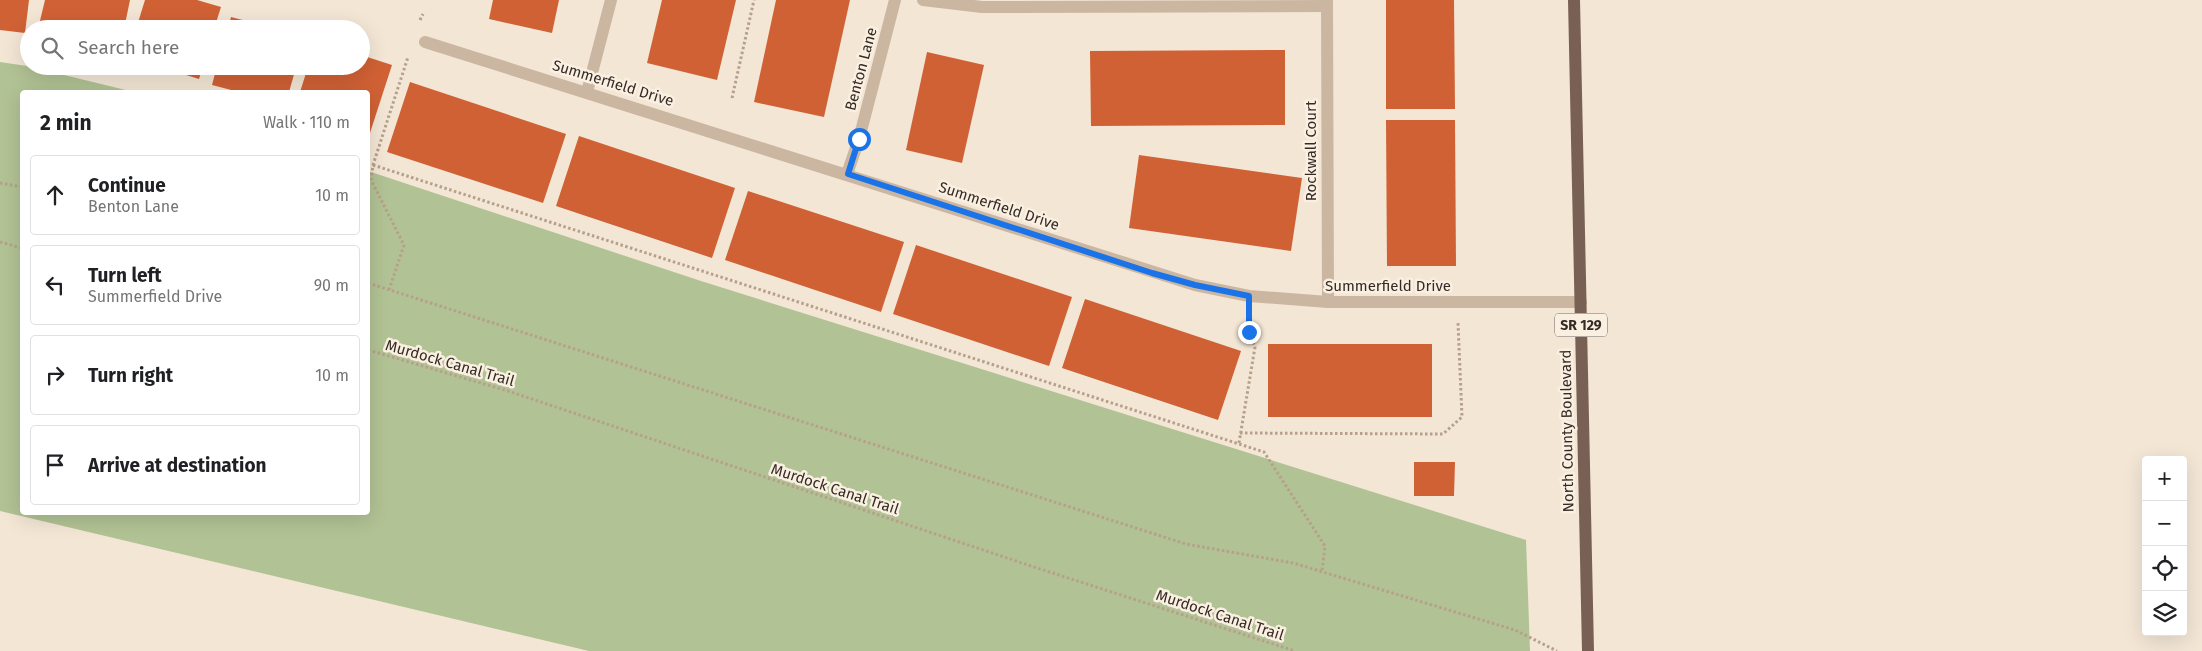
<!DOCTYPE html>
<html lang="en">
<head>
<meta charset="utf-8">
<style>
  :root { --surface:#fff; --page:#f2f2f2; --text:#202124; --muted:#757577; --line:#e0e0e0 }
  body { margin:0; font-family:"Fira Sans",sans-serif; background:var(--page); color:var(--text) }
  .controls { position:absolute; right:15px; bottom:15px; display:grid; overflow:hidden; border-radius:5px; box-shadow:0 5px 20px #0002 }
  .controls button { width:45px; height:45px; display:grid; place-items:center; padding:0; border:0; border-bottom:1px solid var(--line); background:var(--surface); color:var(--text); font:25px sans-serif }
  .stop { position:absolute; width:15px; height:15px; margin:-11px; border:4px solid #1a73e8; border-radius:50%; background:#fff }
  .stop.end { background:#1a73e8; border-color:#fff; box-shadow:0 1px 5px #0008 }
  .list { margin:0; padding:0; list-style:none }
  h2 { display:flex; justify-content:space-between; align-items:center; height:65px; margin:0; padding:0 20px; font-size:21px }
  h2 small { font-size:16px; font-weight:400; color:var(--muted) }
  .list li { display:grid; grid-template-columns:32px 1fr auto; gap:15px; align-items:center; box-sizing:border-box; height:80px; margin:0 10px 10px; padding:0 10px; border:1px solid var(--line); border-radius:5px }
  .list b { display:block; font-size:19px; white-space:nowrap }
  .list p { margin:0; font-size:16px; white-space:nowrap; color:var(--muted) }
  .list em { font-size:16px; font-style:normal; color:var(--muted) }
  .icon { flex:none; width:28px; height:28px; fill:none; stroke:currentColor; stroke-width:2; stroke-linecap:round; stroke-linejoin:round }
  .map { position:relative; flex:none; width:2202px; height:651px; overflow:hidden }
  .search { position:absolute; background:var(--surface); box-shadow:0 5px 20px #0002; left:20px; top:20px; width:350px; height:55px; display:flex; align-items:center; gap:12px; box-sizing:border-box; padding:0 18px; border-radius:28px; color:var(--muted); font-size:19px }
  .panel { position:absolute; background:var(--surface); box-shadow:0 5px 20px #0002; left:20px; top:90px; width:350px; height:425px; border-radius:5px }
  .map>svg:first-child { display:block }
</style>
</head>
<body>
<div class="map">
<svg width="2202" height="651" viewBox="0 0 2202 651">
  <rect width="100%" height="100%" fill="#f3e6d5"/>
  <!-- green -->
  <polygon fill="#b1c294" points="0,62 27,66 134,92 22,92 22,512 368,512 368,171 701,281 1526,540 1530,651 589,651 0,511"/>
  <!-- building -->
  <g fill="#d06135">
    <polygon points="0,0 29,0 25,33 0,30"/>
    <polygon points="45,0 130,0 124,29 38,29"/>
    <polygon points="145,0 197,0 221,7 214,29 136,29"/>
    <polygon points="493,0 559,0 552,33 489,19"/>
    <polygon points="662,0 736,0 717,80 647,63"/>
    <polygon points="776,0 850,0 824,117 754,102"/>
    <polygon points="1386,0 1454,0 1455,109 1386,109"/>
    <polygon points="231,17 273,28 273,29 228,29"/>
    <polygon points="1285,50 1285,125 1091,126 1090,51"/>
    <polygon points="927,52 984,65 962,163 906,150"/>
    <polygon points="361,55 392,65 368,139 368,92 300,92 307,70 319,74 322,66 361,66"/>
    <polygon points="157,66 203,66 199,79"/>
    <polygon points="217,66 288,66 287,70 295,71 289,92 239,92 212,85"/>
    <polygon points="410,82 566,134 543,203 387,152"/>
    <polygon points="1386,120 1455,120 1456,266 1387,266"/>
    <polygon points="579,136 735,188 712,258 556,206"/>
    <polygon points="1139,155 1302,178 1291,251 1129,228"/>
    <polygon points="748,191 904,242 881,312 725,260"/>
    <polygon points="916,245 1072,297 1049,366 893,314"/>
    <polygon points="1085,299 1241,351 1218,420 1062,368"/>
    <rect x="1268" y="344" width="164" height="73"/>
    <polygon points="1414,462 1455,462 1454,496 1414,496"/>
  </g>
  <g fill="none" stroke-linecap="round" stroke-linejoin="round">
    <!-- path -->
    <g stroke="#b7a08b" stroke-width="3" stroke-dasharray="2.5 2.5" stroke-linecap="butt">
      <polyline points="420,20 423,14"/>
      <polyline points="732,98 754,0"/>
      <polyline points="373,165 1264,452 1325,546 1322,571"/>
      <polyline points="0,183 22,187"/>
      <polyline points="0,242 22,248"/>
      <polyline points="368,283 1186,544 1293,563 1515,630 1557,651"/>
      <polyline points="389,290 404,245 371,180 373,165 408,57"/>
      <polyline points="368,350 508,391 1037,568 1295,651"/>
      <polyline points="1240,433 1443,434 1462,417 1458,323"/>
      <polyline points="1239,443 1255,347 1249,332 1248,319"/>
    </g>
    <!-- street -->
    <g stroke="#cbb6a1" stroke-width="12">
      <polyline points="923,0 982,7 1327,6"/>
      <polyline points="1327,0 1328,302"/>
      <polyline points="425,42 1195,285 1249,296 1328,302 1581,302"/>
      <polyline points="587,92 611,0"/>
      <polyline points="847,174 859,139 895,0"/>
    </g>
    <!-- primary -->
    <polyline stroke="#786154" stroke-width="12" points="1574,0 1588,651"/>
  </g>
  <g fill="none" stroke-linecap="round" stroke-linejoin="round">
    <!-- route -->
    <polyline stroke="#1a73e8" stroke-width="6" points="859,139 848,174 1152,273 1195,285 1249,296 1249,332"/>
  </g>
  <g text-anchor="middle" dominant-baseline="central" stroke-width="5" stroke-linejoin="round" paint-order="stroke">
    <!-- shield labels -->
    <rect fill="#faf0e2" stroke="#70655d" stroke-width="1" x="1555" y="313.5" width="52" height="23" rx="4"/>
    <g font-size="14" font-weight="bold" fill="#352a24">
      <text x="1581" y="325">SR 129</text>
    </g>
    <!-- street labels -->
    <g font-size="15" fill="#352a24" stroke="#faf0e2">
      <text transform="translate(861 69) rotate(-75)">Benton Lane</text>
      <text transform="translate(613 83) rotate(17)">Summerfield Drive</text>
      <text transform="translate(1311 151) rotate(-90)">Rockwall Court</text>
      <text transform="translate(999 206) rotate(18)">Summerfield Drive</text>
      <text x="1388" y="286">Summerfield Drive</text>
      <text transform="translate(450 363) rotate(16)">Murdock Canal Trail</text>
      <text transform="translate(1567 431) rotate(-91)">North County Boulevard</text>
      <text transform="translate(835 489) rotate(18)">Murdock Canal Trail</text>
      <text transform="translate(1220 615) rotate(18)">Murdock Canal Trail</text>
    </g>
  </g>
</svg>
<div class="controls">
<button>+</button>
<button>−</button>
<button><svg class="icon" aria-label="locate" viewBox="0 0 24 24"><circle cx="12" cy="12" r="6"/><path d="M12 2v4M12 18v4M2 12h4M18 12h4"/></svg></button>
<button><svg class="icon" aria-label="layers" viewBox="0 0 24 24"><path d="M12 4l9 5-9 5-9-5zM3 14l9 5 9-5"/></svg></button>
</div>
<div class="stop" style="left:859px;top:139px"></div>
<div class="stop end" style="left:1249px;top:332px"></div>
<div class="search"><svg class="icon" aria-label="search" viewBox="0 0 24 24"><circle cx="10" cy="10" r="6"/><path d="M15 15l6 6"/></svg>Search here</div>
<section class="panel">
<h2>2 min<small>Walk · 110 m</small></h2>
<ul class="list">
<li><svg class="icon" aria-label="ahead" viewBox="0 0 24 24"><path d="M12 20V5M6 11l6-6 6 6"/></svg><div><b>Continue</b><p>Benton Lane</p></div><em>10 m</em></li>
<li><svg class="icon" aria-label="left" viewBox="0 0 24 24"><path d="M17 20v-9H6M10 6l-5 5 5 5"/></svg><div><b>Turn left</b><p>Summerfield Drive</p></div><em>90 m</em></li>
<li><svg class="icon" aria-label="right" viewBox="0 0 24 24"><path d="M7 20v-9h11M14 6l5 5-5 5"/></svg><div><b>Turn right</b></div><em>10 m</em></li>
<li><svg class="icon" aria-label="arrive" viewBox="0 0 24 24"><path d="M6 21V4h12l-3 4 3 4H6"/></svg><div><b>Arrive at destination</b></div></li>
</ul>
</section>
</div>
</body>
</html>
